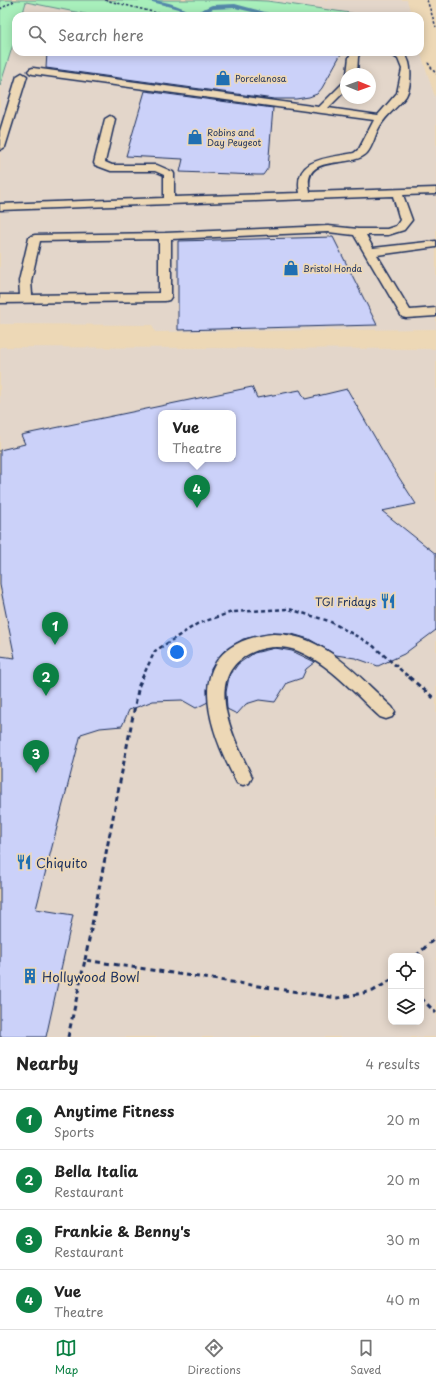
<!DOCTYPE html>
<html lang="en">
<head>
<meta charset="utf-8">
<style>
  :root { --surface:#fff; --page:#f6f6f6; --text:#222; --muted:#767676; --line:#e0e0e0; --accent:#0b8043 }
  body { margin:0; font-family:"Playpen Sans",sans-serif; background:var(--page); color:var(--text) }
  .controls { position:absolute; right:12px; bottom:12px; display:grid; overflow:hidden; border-radius:8px; box-shadow:0 2px 10px #0003 }
  .controls button { width:36px; height:36px; display:grid; place-items:center; padding:0; border:0; border-bottom:1px solid var(--line); background:var(--surface); color:var(--text); font:20px sans-serif }
  .compass { position:absolute; left:340px; top:68px; width:36px; height:36px; border-radius:50%; background:var(--surface); box-shadow:0 2px 10px #0003; rotate:91deg }
  .you { position:absolute; left:177px; top:652px; width:14px; height:14px; margin:-10px; border:3px solid #fff; border-radius:50%; background:#1a73e8; box-shadow:0 0 0 6px #1a73e833 }
  .badge { display:grid; place-items:center; width:26px; height:26px; border-radius:50%; background:var(--accent); color:#fff; font-size:13px; font-weight:700 }
  .pin { position:absolute; translate:-50% -33px; filter:drop-shadow(0 1px 2px #0008) }
  .pin::after { content:''; position:absolute; top:21px; width:14px; height:12px; background:inherit; clip-path:polygon(0 0,100% 0,50% 100%) }
  .popup { position:absolute; left:158px; top:410px; width:78px; height:52px; box-sizing:border-box; display:grid; place-content:center; border-radius:8px; background:var(--surface); filter:drop-shadow(0 1px 3px #0005); font-size:13px; white-space:nowrap; color:var(--muted) }
  .popup b { font-size:15px; color:var(--text) }
  .popup::after { content:''; position:absolute; left:50%; top:100%; margin-left:-8px; border:8px solid transparent; border-top-color:var(--surface) }
  .list { margin:0; padding:0; list-style:none }
  h2 { display:flex; justify-content:space-between; align-items:center; height:52px; margin:0; padding:0 16px; font-size:17px }
  h2 small { font-size:13px; font-weight:400; color:var(--muted) }
  .list li { display:grid; grid-template-columns:26px 1fr auto; gap:12px; align-items:center; box-sizing:border-box; height:60px; padding:0 16px; border-top:1px solid var(--line) }
  .list b { display:block; font-size:15px; white-space:nowrap }
  .list p { margin:0; font-size:13px; white-space:nowrap; color:var(--muted) }
  .list em { font-size:13px; font-style:normal; color:var(--muted) }
  .icon { flex:none; width:22px; height:22px; fill:none; stroke:currentColor; stroke-width:2; stroke-linecap:round; stroke-linejoin:round }
  .map { position:relative; flex:none; width:436px; height:1037px; overflow:hidden }
  .search { position:absolute; background:var(--surface); box-shadow:0 2px 10px #0003; left:12px; right:12px; top:12px; height:44px; display:flex; align-items:center; gap:10px; box-sizing:border-box; padding:0 14px; border-radius:12px; color:var(--muted); font-size:15px }
  .sheet { height:292px; background:var(--surface) }
  nav { display:flex; justify-content:space-around; align-items:center; box-sizing:border-box; height:56px; border-top:1px solid var(--line); background:var(--surface); font-size:11px; color:var(--muted) }
  nav a { display:grid; justify-items:center; gap:2px }
  nav .on { color:var(--accent) }
  .map>svg:first-child { display:block }
</style>
</head>
<body>
<div class="map">
<svg width="436" height="1037" viewBox="0 0 436 1037">
  <rect width="100%" height="100%" fill="#edd8b6"/>
  <filter id="ink" filterUnits="userSpaceOnUse"><feTurbulence type="fractalNoise" baseFrequency=".025" numOctaves="2"/><feDisplacementMap in="SourceGraphic" scale="8" xChannelSelector="R" yChannelSelector="G"/><feConvolveMatrix kernelMatrix="1 2 1 2 8 2 1 2 1" color-interpolation-filters="sRGB"/></filter>
  <g filter="url(#ink)">
    <!-- built -->
    <g fill="#e3d6ca" fill-rule="evenodd">
      <polygon points="244,0 407,0 412,16 371,16 267,1"/>
      <polygon points="26,2 56,7 96,16 22,16"/>
      <path d="M16 35V52L420 51 436 100V329L155 332 152 325 0 324V86ZM346 74H370V98H346Z"/>
      <path d="M0 347 436 349V1037H0ZM161 413H233V459H161ZM391 956H421V1022H391Z"/>
    </g>
    <!-- green -->
    <polygon fill="#a8efbb" stroke="#628f8c" points="0,0 244,0 267,1 371,16 95,16 26,2 22,16 16,16 16,35 0,86"/>
    <g fill="none" stroke-linecap="round" stroke-linejoin="round">
      <!-- stream -->
      <path fill="#5589aa" fill-rule="evenodd" d="M145 0C162 0 179 4 192 14L212 5 235 4 280 16H270L235 8 213 9 197 16H187L178 9Z"/>
    </g>
    <!-- building -->
    <g fill="#cbd1f9" stroke="#1b2f5e" fill-rule="evenodd">
      <polygon points="47,52 342,52 322,88 317,94 309,97 296,99 274,99 46,68"/>
      <polygon points="145,91 273,108 268,168 263,175 257,175 180,172 183,159 126,156"/>
      <polygon points="333,237 377,325 178,330 178,241"/>
      <path d="M252 387 257 398 300 390 305 399 347 389 389 462 416 504 382 511 436 554V630L404 654 378 666 355 658 336 655 309 639 292 634 273 633 243 639 223 652 211 669 207 690 208 702 196 708 182 700 153 701 129 710 122 726 100 728 81 734 36 909 73 915 46 1037H0V656L15 658 0 585V450L25 444 21 435ZM161 413H233V459H161Z"/>
      <polygon points="275,648 292,651 315,662 306,669 302,678 287,683 275,702 259,700 246,704 237,714 227,709 226,692 229,677 238,664 254,653"/>
    </g>
    <g fill="none" stroke-linecap="round" stroke-linejoin="round">
      <defs>
        <g id="service">
          <polygon points="352,52 360,52 358,57 357,74 347,74 349,57"/>
          <path d="M388 52C393 52 401 51 405 55 413 63 411 87 406 96 398 107 387 114 380 126 375 134 373 146 367 153 351 170 301 151 310 192L436 188V194L403 195 412 220 404 230 388 235H366L373 248 436 241V247L377 255 410 310 436 308V316L406 318 402 317 354 235 328 232 171 239V297L169 300 165 301 0 303V295H20L19 281 29 238 31 236 35 235 165 233 328 226 358 229H387L396 226 400 220 393 196 0 210V204L164 198V175L155 171H111L95 165 94 163 105 119 110 116 115 119 105 162 112 165H157L173 172 174 174V197L300 193C292 157 331 158 354 153L359 149 374 120 33 74 30 73 28 71 30 69 33 68 319 107 343 83 346 82V90L328 108 378 115 397 93 402 69 398 59ZM159 239V293L32 295 31 281 40 241Z"/>
          <polygon points="22,73 27,76 5,147 0,150 0,131 17,76"/>
          <path d="M273 634C323 633 358 676 392 707L395 712 392 717 386 719 380 717C355 694 330 664 298 651 284 645 266 646 253 652 199 676 235 740 252 777L249 783 243 785 237 783C206 725 179 644 273 634Z"/>
        </g>
      </defs>
      <!-- service casing -->
      <use href="#service" stroke="#1b2f5e" stroke-width="3"/>
      <!-- path-far2 -->
      <g stroke="#1b2f5e" stroke-width="1.5" stroke-dasharray="2.5 2" stroke-linecap="butt">
        <polyline points="105,0 169,16"/>
        <polyline points="427,0 436,27"/>
        <polyline points="0,9 16,0"/>
        <polyline points="428,63 436,74"/>
      </g>
      <!-- path-far1 -->
      <polyline stroke="#1b2f5e" stroke-width="2.5" stroke-dasharray="4 3" stroke-linecap="butt" points="142,678 155,651 197,624 232,612 289,609 329,621 371,644 410,678"/>
      <!-- path -->
      <g stroke="#1b2f5e" stroke-width="3" stroke-dasharray="5 4" stroke-linecap="butt">
        <polyline points="409,677 436,700"/>
        <polyline points="416,956 436,937"/>
        <polyline points="85,960 139,685 143,677"/>
        <polyline points="421,998 436,1013"/>
        <polyline points="68,1037 85,960 338,998 373,991 391,980"/>
      </g>
      <!-- service -->
      <use href="#service" fill="#edd8b6" fill-rule="evenodd"/>
    </g>
  </g>
  <!-- icons -->
  <defs>
    <symbol id="shop-bare" viewBox="-9 -9 18 18"><path d="M-5-2.5h2.3a2.7 3.5 0 0 1 5.4 0H5L5.5 6h-11ZM-1.5-2.5h3a1.5 2.3 0 0 0-3 0Z" fill="#1f6fb2" stroke="#edd8b6" stroke-width="2.5" paint-order="stroke"/></symbol>
    <symbol id="restaurant-bare" viewBox="-9 -9 18 18"><path d="M-5-6h1v4h1v-4h1v4h1v-4h1v5L-1.5 .5V6h-2V.5L-5-1ZM5-6V6H3V1.5H1.5Q1.5-4 5-6Z" fill="#1f6fb2" stroke="#edd8b6" stroke-width="2.5" paint-order="stroke"/></symbol>
    <symbol id="building-bare" viewBox="-9 -9 18 18"><path d="M-4-6H4V6H1V3H-1V6H-4ZM-2.5-4.3h1.7v1.8h-1.7ZM.8-4.3h1.7v1.8H.8ZM-2.5-1h1.7V.8h-1.7ZM.8-1h1.7V.8H.8Z" fill="#1f6fb2" stroke="#edd8b6" stroke-width="2.5" paint-order="stroke"/></symbol>
  </defs>
  <g fill-rule="evenodd">
    <use href="#shop-bare" x="212" y="67" width="22" height="22"/>
    <use href="#shop-bare" x="184" y="126" width="22" height="22"/>
    <use href="#shop-bare" x="280" y="257" width="22" height="22"/>
    <use href="#restaurant-bare" x="377" y="590" width="22" height="22"/>
    <use href="#restaurant-bare" x="13" y="851" width="22" height="22"/>
    <use href="#building-bare" x="19" y="965" width="22" height="22"/>
  </g>
  <g text-anchor="middle" dominant-baseline="central" stroke-width="3.5" stroke-linejoin="round" paint-order="stroke">
    <!-- far-poi labels -->
    <g font-size="9" fill="#1b2f5e" stroke="#edd8b6" text-anchor="start">
      <text x="235" y="78">Porcelanosa</text>
      <text x="207" y="132">Robins and<tspan x="207" dy="10">Day Peugeot</tspan></text>
      <text x="303" y="268">Bristol Honda</text>
    </g>
    <!-- poi labels -->
    <g font-size="11" fill="#1b2f5e" stroke="#edd8b6" text-anchor="end">
      <text x="376" y="601">TGI Fridays</text>
    </g>
    <!-- near-poi labels -->
    <g font-size="13" fill="#1b2f5e" stroke="#edd8b6" text-anchor="start">
      <text x="36" y="862">Chiquito</text>
      <text x="42" y="976">Hollywood Bowl</text>
    </g>
  </g>
</svg>
<div class="controls">
<button><svg class="icon" aria-label="locate" viewBox="0 0 24 24"><circle cx="12" cy="12" r="6"/><path d="M12 2v4M12 18v4M2 12h4M18 12h4"/></svg></button>
<button><svg class="icon" aria-label="layers" viewBox="0 0 24 24"><path d="M12 4l9 5-9 5-9-5zM3 14l9 5 9-5"/></svg></button>
</div>
<svg class="compass" viewBox="-18 -18 36 36"><path d="M0-13l5 13h-10z" fill="#e53935"/><path d="M0 13l5-13h-10z" fill="#767676"/></svg>
<div class="you"></div>
<div class="pin badge" style="left:55px;top:645px">1</div>
<div class="pin badge" style="left:46px;top:696px">2</div>
<div class="pin badge" style="left:36px;top:773px">3</div>
<div class="pin badge" style="left:197px;top:508px">4</div>
<div class="popup"><b>Vue</b>Theatre</div>
<div class="search"><svg class="icon" aria-label="search" viewBox="0 0 24 24"><circle cx="10" cy="10" r="6"/><path d="M15 15l6 6"/></svg>Search here</div>
</div>
<section class="sheet">
<h2>Nearby<small>4 results</small></h2>
<ul class="list">
<li><span class="badge">1</span><div><b>Anytime Fitness</b><p>Sports</p></div><em>20 m</em></li>
<li><span class="badge">2</span><div><b>Bella Italia</b><p>Restaurant</p></div><em>20 m</em></li>
<li><span class="badge">3</span><div><b>Frankie &amp; Benny's</b><p>Restaurant</p></div><em>30 m</em></li>
<li><span class="badge">4</span><div><b>Vue</b><p>Theatre</p></div><em>40 m</em></li>
</ul>
</section>
<nav>
<a class="on"><svg class="icon" aria-label="map" viewBox="0 0 24 24"><path d="M3 6l6-2 6 2 6-2v14l-6 2-6-2-6 2zM9 4v14M15 6v14"/></svg>Map</a>
<a><svg class="icon" aria-label="directions" viewBox="0 0 24 24"><path d="M12 3l9 9-9 9-9-9zM9 14v-3h6M13 9l2 2-2 2"/></svg>Directions</a>
<a><svg class="icon" aria-label="saved" viewBox="0 0 24 24"><path d="M7 4h10v16l-5-4-5 4z"/></svg>Saved</a>
</nav>
</body>
</html>
